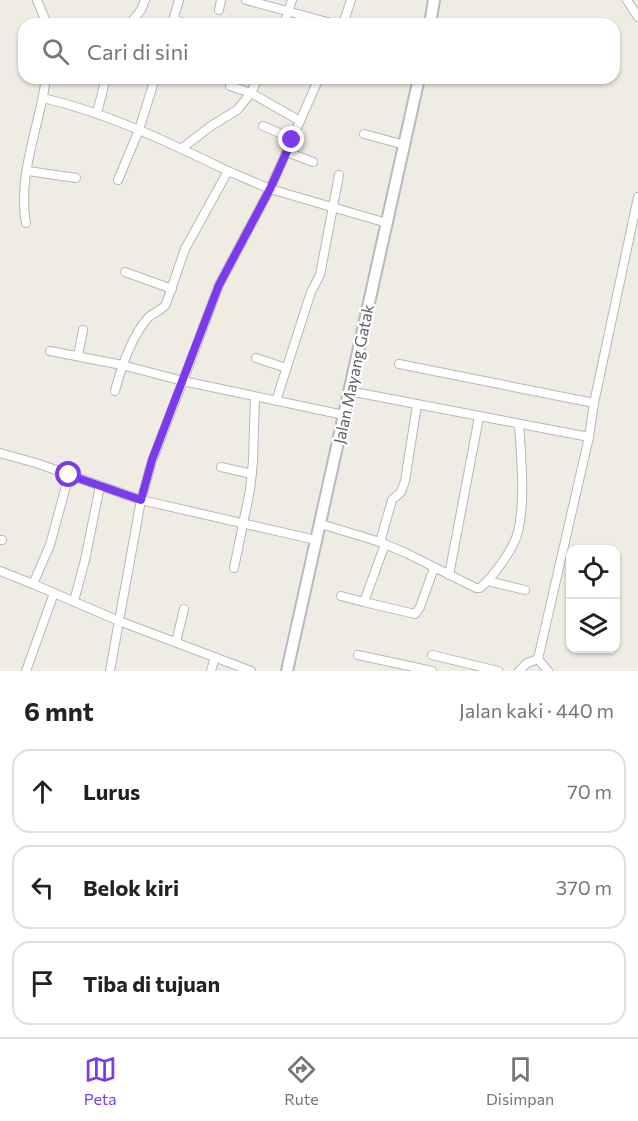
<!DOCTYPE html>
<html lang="id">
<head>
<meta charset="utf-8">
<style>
  :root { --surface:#fff; --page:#f2f2f2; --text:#222; --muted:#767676; --line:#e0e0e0; --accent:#7c3aed }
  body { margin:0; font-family:Commissioner,sans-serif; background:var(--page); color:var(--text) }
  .controls { position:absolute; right:18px; bottom:18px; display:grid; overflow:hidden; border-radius:12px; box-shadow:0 2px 4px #0004 }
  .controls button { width:54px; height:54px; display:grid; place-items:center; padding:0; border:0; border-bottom:2px solid var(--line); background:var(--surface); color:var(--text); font:30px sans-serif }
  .stop { position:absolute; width:18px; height:18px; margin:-14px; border:4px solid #7c3aed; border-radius:50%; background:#fff }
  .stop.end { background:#7c3aed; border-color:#fff; box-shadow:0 2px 6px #0008 }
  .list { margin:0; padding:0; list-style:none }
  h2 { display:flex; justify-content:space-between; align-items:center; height:78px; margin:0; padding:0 24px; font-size:26px }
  h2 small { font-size:20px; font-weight:400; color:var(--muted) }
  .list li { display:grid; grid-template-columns:39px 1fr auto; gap:18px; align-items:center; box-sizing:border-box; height:84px; margin:0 12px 12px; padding:0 12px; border:2px solid var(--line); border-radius:18px }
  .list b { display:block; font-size:22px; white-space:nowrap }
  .list em { font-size:20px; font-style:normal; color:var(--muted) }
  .icon { flex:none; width:33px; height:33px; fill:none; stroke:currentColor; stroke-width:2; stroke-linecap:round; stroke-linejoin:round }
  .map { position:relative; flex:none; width:638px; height:671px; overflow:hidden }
  .search { position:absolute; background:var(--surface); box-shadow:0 2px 4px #0004; left:18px; right:18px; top:18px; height:66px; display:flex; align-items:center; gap:15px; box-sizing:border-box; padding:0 21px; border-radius:18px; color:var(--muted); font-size:22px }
  .sheet { height:366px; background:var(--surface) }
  nav { display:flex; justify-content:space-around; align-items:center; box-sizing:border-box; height:84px; border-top:2px solid var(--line); background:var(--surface); font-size:16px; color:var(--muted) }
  nav a { display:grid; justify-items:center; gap:3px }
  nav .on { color:var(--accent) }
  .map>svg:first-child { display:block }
</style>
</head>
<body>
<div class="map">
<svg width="638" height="671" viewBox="0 0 638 671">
  <rect width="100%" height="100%" fill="#efece4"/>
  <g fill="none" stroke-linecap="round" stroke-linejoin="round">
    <defs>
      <g id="street">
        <polyline points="37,0 47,24"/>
        <polyline points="246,0 335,24"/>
        <polyline points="627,0 638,17"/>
        <polyline points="219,10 221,0"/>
        <polyline points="174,19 186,24"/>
        <polyline points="130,24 141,10 145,0"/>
        <polyline points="172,24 179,0"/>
        <polyline points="284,24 292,0"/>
        <polyline points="343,24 351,0"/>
        <polyline points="319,78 270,189 219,285 183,381 344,415"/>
        <polyline points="230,86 251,93 258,78"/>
        <path d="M43 98C108 113 168 142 228 171"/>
        <polyline points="97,113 106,78"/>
        <polyline points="263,126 293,139"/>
        <polyline points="364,134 405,145"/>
        <polyline points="181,149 211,126 237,110 251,93 300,121"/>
        <polyline points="287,152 313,162"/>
        <polyline points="28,171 76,178"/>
        <polyline points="118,180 139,130 155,78"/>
        <path d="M26 223C17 175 40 125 46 78"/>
        <polyline points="125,272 172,289"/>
        <polyline points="50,351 122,365 183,381 152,461 141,500 119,621 251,671"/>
        <polyline points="78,356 83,330"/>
        <polyline points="256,358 286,368"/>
        <polyline points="399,364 594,403"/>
        <path d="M115 391C121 368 132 337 147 319 152 312 161 312 166 304L185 249 228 171 270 189 387 223"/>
        <polyline points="349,391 589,437 538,659 527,663 519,671"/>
        <polyline points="276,401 311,292 320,275 339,175"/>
        <polyline points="589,437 594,403 638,197"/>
        <polyline points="0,453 36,463 141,500 316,540"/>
        <polyline points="221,467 252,474"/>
        <polyline points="69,475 50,545 33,584 119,621 110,671"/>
        <path d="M321 524 380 542 406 553 476 588H480C493 577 512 551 517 535 526 506 521 455 519 424"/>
        <polyline points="0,540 2,540"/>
        <polyline points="380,542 392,500 401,492 405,481 417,405"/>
        <polyline points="385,544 364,602 415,614 420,607 434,568"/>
        <polyline points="234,568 250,490 253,461 255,397"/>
        <polyline points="0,571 33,584"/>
        <polyline points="449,575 479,417"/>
        <polyline points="488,581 525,590"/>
        <polyline points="341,596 364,602"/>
        <polyline points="74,601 85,560 100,486"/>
        <polyline points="176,642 184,609"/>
        <polyline points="358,655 432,671"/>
        <polyline points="432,655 498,671"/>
        <polyline points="538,659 548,671"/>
        <polyline points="26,671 54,593"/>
        <polyline points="211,671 215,657"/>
      </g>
      <g id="secondary">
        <polyline points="430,24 434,0"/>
        <polyline points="287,671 419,78"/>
      </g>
    </defs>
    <!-- street casing -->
    <use href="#street" stroke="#b5b7bb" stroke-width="10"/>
    <!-- secondary casing -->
    <use href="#secondary" stroke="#b6b9be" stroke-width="14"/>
    <!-- street -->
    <use href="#street" stroke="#fff" stroke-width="8"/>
    <!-- secondary -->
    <use href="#secondary" stroke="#fff" stroke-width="10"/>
  </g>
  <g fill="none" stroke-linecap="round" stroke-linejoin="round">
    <!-- route -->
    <polyline stroke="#7c3aed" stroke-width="8" points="69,475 141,500 152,460 219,285 270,189 292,140"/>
  </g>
  <g text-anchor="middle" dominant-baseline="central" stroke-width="4.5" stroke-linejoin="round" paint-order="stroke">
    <!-- street labels -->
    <g font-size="16" fill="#5c6065" stroke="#fff">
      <text transform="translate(353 374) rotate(-78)">Jalan Mayang Gatak</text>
    </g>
  </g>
</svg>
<div class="controls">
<button><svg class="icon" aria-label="locate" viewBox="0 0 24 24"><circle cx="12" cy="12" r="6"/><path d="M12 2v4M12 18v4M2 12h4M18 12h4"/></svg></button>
<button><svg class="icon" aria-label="layers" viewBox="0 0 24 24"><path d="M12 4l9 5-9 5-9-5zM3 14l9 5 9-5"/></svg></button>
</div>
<div class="stop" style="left:69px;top:475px"></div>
<div class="stop end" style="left:292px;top:140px"></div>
<div class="search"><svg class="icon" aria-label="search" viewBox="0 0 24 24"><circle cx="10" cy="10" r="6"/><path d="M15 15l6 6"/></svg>Cari di sini</div>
</div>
<section class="sheet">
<h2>6 mnt<small>Jalan kaki · 440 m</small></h2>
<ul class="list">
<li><svg class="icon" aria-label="ahead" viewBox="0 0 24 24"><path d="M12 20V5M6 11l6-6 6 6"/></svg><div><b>Lurus</b></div><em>70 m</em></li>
<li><svg class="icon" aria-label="left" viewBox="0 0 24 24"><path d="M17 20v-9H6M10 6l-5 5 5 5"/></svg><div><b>Belok kiri</b></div><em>370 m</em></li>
<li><svg class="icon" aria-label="arrive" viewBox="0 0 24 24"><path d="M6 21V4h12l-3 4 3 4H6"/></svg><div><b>Tiba di tujuan</b></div></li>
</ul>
</section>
<nav>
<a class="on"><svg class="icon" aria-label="map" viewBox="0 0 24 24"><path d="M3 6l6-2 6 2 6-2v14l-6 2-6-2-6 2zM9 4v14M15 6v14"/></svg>Peta</a>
<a><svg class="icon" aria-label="directions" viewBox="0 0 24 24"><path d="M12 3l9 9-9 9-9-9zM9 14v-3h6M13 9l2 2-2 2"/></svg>Rute</a>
<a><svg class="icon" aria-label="saved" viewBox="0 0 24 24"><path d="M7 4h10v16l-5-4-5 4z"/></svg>Disimpan</a>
</nav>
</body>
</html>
